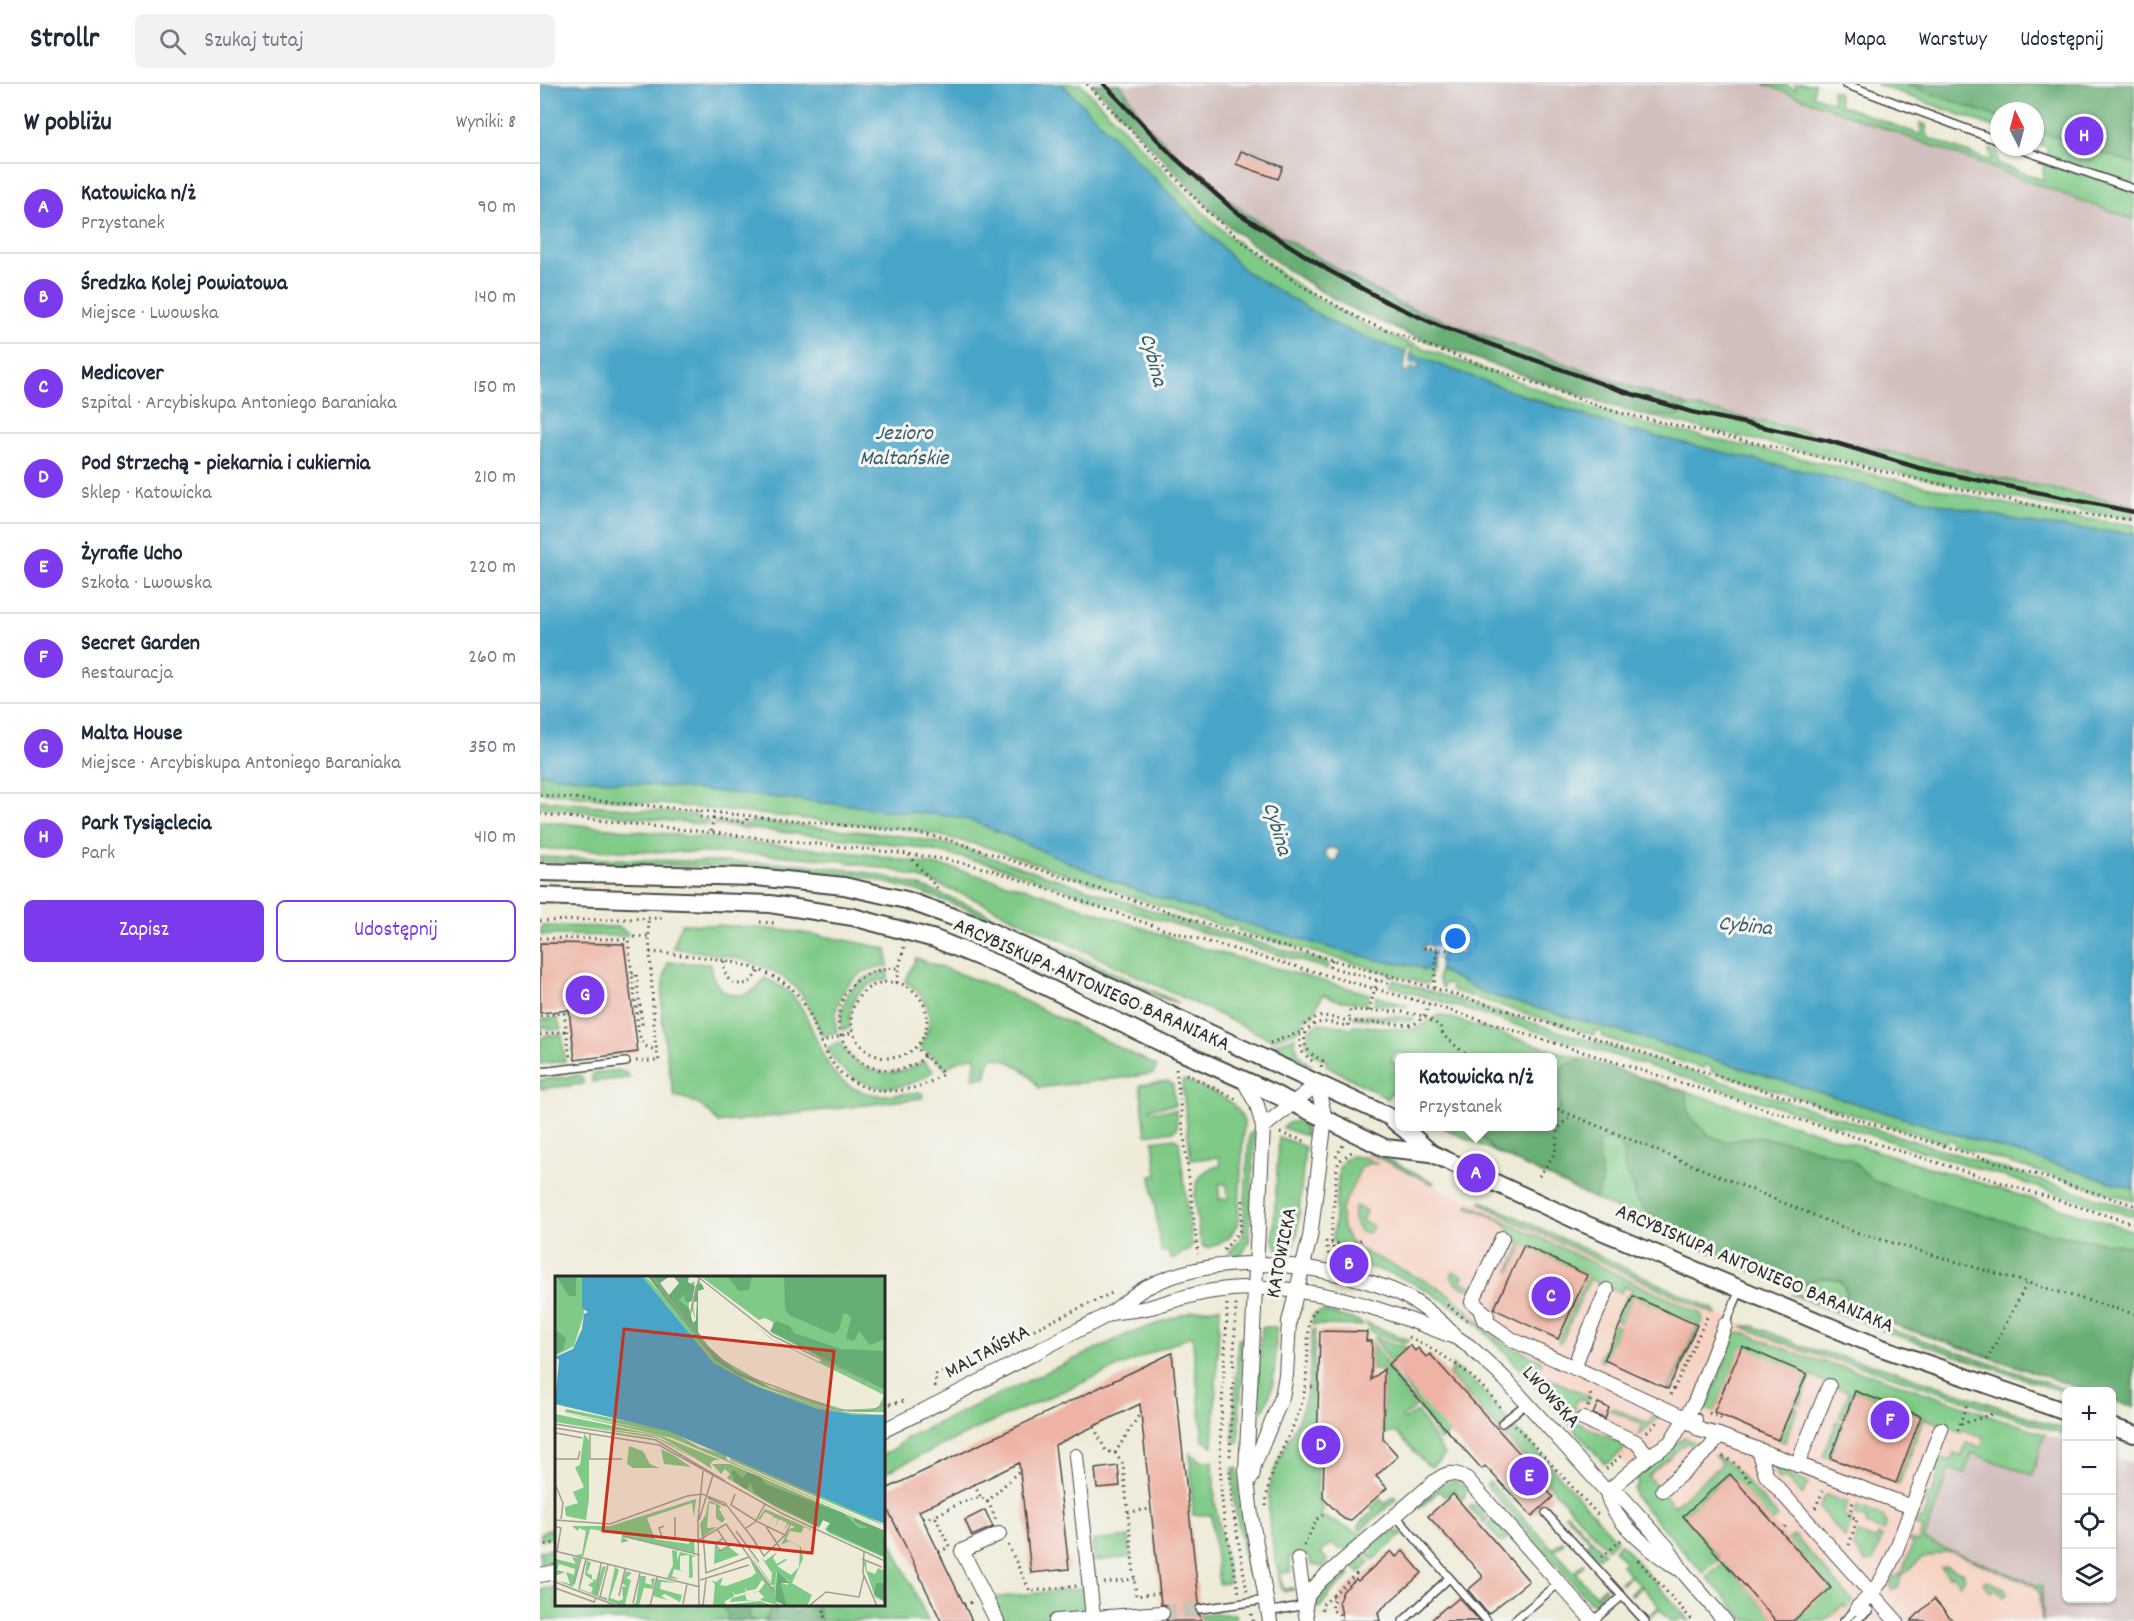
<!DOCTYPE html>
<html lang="pl">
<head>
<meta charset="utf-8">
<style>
  :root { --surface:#fff; --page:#f2f2f3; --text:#1f2937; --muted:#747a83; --line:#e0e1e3; --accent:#7c3aed }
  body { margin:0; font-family:Dekko,sans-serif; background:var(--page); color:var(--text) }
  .controls { position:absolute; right:18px; bottom:18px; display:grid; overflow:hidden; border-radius:9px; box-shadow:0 2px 4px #0004 }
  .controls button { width:54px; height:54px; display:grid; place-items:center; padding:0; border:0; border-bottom:2px solid var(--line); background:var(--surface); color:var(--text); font:30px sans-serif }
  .compass { position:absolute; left:1450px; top:18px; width:54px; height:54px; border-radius:50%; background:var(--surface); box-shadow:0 2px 4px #0004; rotate:354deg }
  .you { position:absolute; left:916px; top:855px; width:21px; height:21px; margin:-15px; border:4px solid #fff; border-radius:50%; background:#1a73e8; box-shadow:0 0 0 9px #1a73e833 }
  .badge { display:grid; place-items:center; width:39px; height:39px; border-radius:50%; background:var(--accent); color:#fff; font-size:20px; font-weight:700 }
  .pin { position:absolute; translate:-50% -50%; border:3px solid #fff; box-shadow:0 2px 6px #0006 }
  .popup { position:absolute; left:855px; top:969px; width:162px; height:78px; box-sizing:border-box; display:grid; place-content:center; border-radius:9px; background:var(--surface); filter:drop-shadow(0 2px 4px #0005); font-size:20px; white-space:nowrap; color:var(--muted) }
  .popup b { font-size:22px; color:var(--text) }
  .popup::after { content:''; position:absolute; left:50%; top:100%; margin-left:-12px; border:12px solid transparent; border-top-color:var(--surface) }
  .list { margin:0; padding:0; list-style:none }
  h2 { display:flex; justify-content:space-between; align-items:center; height:78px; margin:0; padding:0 24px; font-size:26px }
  h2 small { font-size:20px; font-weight:400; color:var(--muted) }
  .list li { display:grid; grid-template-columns:39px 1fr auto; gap:18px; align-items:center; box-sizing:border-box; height:90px; padding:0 24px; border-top:2px solid var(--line) }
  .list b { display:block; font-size:22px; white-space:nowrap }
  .list p { margin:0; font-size:20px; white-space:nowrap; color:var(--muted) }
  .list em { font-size:20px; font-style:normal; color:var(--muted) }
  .actions { display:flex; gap:12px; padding:18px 24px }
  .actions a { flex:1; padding:14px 0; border:2px solid var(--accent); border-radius:9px; text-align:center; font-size:21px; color:var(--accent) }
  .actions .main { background:var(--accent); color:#fff }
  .icon { flex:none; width:33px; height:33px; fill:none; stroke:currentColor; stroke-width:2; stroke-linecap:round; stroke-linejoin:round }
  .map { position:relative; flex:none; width:1594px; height:1537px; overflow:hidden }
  header { display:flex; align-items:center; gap:36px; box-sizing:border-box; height:84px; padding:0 30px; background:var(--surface); border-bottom:2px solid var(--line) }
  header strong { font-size:28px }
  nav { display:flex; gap:33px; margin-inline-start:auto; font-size:21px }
  .search { width:420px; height:54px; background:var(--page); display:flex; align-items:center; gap:15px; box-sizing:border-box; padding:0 21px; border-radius:9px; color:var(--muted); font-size:22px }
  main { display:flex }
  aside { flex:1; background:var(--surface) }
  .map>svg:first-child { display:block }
</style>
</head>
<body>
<header>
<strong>Strollr</strong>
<div class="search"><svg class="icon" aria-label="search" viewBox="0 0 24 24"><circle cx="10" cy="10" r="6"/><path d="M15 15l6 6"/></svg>Szukaj tutaj</div>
<nav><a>Mapa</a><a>Warstwy</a><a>Udostępnij</a></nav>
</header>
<main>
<aside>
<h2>W pobliżu<small>Wyniki: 8</small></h2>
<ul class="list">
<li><span class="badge">A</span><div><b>Katowicka n/ż</b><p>Przystanek</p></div><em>90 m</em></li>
<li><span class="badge">B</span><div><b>Średzka Kolej Powiatowa</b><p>Miejsce · Lwowska</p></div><em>140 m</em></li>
<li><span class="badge">C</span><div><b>Medicover</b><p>Szpital · Arcybiskupa Antoniego Baraniaka</p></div><em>150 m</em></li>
<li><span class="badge">D</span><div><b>Pod Strzechą - piekarnia i cukiernia</b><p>Sklep · Katowicka</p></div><em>210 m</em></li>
<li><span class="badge">E</span><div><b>Żyrafie Ucho</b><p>Szkoła · Lwowska</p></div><em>220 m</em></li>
<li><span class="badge">F</span><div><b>Secret Garden</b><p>Restauracja</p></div><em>260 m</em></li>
<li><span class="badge">G</span><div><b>Malta House</b><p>Miejsce · Arcybiskupa Antoniego Baraniaka</p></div><em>350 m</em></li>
<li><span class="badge">H</span><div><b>Park Tysiąclecia</b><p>Park</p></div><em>410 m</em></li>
</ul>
<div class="actions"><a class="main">Zapisz</a><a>Udostępnij</a></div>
</aside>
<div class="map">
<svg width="1594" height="1537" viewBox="0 0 1594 1537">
  <rect width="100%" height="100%" fill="#f6f6f2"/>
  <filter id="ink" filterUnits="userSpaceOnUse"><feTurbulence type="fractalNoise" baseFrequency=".0167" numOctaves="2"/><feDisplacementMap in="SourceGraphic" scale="12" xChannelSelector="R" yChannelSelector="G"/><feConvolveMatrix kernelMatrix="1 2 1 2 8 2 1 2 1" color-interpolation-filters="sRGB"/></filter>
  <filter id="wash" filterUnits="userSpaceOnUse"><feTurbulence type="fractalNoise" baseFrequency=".008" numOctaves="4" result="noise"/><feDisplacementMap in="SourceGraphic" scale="24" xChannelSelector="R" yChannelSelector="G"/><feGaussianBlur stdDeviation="1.35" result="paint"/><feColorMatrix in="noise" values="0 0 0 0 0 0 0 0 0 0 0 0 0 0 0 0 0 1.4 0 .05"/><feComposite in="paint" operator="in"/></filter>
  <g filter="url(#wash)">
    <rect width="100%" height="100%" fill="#eeebd8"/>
    <!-- built -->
    <polygon fill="#f6d2c3" points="823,1068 909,1109 943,1120 1239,1257 1375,1307 1505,1350 1503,1537 1226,1537 1075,1369 1039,1336 926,1225 901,1204 874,1189 843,1175 812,1166 802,1145 800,1119"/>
    <!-- industrial -->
    <g fill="#d1bfbd">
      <polygon points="581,0 1224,0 1594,136 1594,421 1458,394 1234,340 1148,322 1000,273 858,219 740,152 704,128 653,86 604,38"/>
      <polygon points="1505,1350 1526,1357 1526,1514 1572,1514 1572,1372 1594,1380 1594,1537 1503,1537 1502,1503 1383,1456 1409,1385 1432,1369 1492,1391"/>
    </g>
    <!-- green -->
    <g fill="#7fca87" stroke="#557a59" stroke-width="1.5" fill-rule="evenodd">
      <polygon points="522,0 541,0 664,129 688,151 770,210 831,244 864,257 1032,317 1102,339 1516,431 1594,441 1594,450 1500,441 1398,419 1092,347 892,281 870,279 871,263 867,263 865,278 844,261 796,241 705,187"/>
      <polygon points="552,0 581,0 604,38 653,86 704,128 740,152 858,219 1000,273 1148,322 1234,340 1458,394 1594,421 1594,434 1517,424 1103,331 1035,310 867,250 805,221 775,204 693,146 669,124"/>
      <polygon points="1224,0 1242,0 1256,5 1255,0 1275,0 1273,11 1293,19 1292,6 1298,8 1300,21 1381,51 1380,39 1386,41 1388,54 1451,77 1450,64 1457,67 1458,80 1504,96 1503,84 1509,64 1495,59 1495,27 1459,27 1459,45 1336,0 1594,0 1594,136"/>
      <polygon points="0,690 392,722 877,876 883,886 892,885 888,900 698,847 698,843 691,841 689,844 658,835 447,763 390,749 357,744 0,708"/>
      <polygon points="0,716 156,731 160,736 168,736 168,741 0,723"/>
      <polygon points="0,737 334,771 411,784 485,804 662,864 830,910 827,920 796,916 783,910 773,931 763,937 757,947 732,956 432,814 392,798 357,787 297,776 220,770 0,765"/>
      <polygon points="175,737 208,741 212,737 356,751 417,762 656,841 786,878 789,881 788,885 603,831 451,780 375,763 336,758 174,741"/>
      <polygon points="0,773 263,780 330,789 380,802 429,821 639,919 608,910 427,825 378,807 328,794 262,785 0,778"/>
      <path d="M141 840C215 841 275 848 347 865L348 882C313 884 290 913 297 948L282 952C277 939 272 925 264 914 236 873 177 871 133 864Z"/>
      <polygon points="1,842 79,843 88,849 86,852 1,851"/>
      <path d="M376 874 458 904 617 982 613 990 499 1004C488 987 473 976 452 973L447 983 446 993 433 994 436 972 420 976 406 984 380 962C396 938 390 912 365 898Z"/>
      <path d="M128 878 171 880C171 913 208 923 225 894 235 899 244 903 252 911 284 947 275 1003 338 1011 352 1012 366 1009 380 1008L383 1011 382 1014 178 1039C167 1023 153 1015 134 1012 127 970 114 920 128 878Z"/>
      <polygon points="899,886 947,910 1127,961 1594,1105 1594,1117 1415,1062 1415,1058 1408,1055 1406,1059 1171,987 1172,983 1165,981 1163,984 1062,953 1063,948 1055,946 1054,951 911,906 912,901 905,899 903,904 898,895"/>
      <path d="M348 887V895C321 898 307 918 310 944L302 946C297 915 316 891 348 887Z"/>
      <polygon points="854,896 1594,1125 1594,1133 850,902 851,898"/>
      <polygon points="836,912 868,922 834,920"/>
      <polygon points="815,931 871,933 874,935 869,938 814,934"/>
      <path d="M901 931 1594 1147V1323L1572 1316V1308L1548 1307 1351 1240 1258 1204H1250L1160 1164 902 1043 1012 1042V974H871L856 967 851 977 859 981V1008L856 1010 851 1008 848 1015 786 981 787 977 774 971 766 960 769 946 780 939 814 944V941C834 942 857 947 876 944 886 942 892 933 901 931Z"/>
      <polygon points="17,934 21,945 10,946 6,942 0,947 0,936"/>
      <polygon points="22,950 25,977 0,980 0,956 4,952"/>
      <path d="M755 953C755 966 760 975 772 982L736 965 734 960Z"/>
      <path d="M300 958C317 990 354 998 383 977L393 987C357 1016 307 1005 287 964Z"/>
      <polygon points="78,986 86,989 90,994 52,998 52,992 54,989"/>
      <polygon points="39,991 42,993 43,1000 0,1005 0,996"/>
      <path d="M644 996C664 1005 698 1014 704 1038L698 1139 689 1154 669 1164 663 1163 660 1155C657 1130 643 1087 680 1082L679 1073 651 1076 642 998ZM687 1100 688 1115H679V1100Z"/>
      <polygon points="628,997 633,1001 635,1021 610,1024 610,1027 636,1026 637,1044 634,1047 606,1051 600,1001"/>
      <polygon points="759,1037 764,1042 766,1052 743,1044 748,1039"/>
      <polygon points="715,1046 709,1158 702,1170 689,1175 690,1167 703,1152 709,1050"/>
      <polygon points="739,1053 765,1063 757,1151 751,1164 745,1167 738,1166 733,1156"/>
      <polygon points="635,1054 639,1058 652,1161 649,1166 632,1175 629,1173 629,1168 621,1168 611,1092 617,1091 613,1057"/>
      <polygon points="829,1066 894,1098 893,1100 828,1069"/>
      <path d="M812 1072 826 1074 838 1080 832 1079 822 1082 801 1126 803 1145 809 1156 819 1165 896 1202 910 1211 935 1233 933 1237C909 1219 884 1203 857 1192 836 1184 816 1182 797 1168L793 1155 799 1084 804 1076Z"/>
      <polygon points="942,1117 1173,1225 1176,1231 970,1135 941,1119"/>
      <path d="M929 1120 1161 1230 1163 1236 1131 1305H1128L1157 1241 1093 1212 1081 1239 1076 1236 1087 1211 1090 1212 1092 1206 1084 1202 1081 1209 1050 1195 1021 1259 1018 1257V1255L1047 1191 984 1161 971 1187H969L982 1160 971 1155C974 1136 942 1129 928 1123Z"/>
      <path d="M815 1122 826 1127 822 1137 833 1142 829 1149 821 1148C814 1140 812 1132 815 1122Z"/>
      <path d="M913 1187 923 1192 921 1197 933 1203 931 1204C924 1207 914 1198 911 1192Z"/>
      <polygon points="1251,1210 1259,1210 1350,1245 1531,1307 1526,1308 1526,1309 1341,1246"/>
      <polygon points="680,1223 673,1362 663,1357 652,1251 445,1341 344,1389 344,1370 354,1365 368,1353 588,1250 653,1227"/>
      <polygon points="782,1227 819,1237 823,1242 772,1241 773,1231"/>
      <polygon points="936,1235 961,1258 1002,1277 997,1289 1050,1313 1048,1318 1038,1314 1034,1323 1036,1324 1034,1329 1039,1331 1036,1338 1031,1342 961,1264 934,1238"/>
      <polygon points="826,1239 869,1256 865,1259 831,1248"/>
      <polygon points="1074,1240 1079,1243 1063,1278 1059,1275"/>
      <polygon points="1201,1242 1214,1242 1267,1264 1343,1283 1526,1346 1526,1351 1341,1288 1266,1268"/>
      <path d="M722 1243H736C735 1270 738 1308 720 1329L716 1324Z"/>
      <path d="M772 1246H775L771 1382H778L777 1415 784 1423 781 1432 824 1451 808 1465H799L792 1459 781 1469 787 1476 784 1483 772 1481 767 1471 749 1473 751 1488 741 1489 743 1505 753 1504V1506L744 1507 741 1504C736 1473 726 1439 729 1408 732 1380 754 1350 763 1323 771 1299 770 1272 772 1246Z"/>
      <path d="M1190 1249 1208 1250 1265 1273 1340 1293 1505 1350 1492 1391 1432 1369 1424 1390 1409 1385 1384 1456 1502 1503 1503 1537H1502L1500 1510 1495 1502 1412 1468C1400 1466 1393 1474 1382 1474L1360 1493 1359 1502 1353 1506 1350 1503 1353 1493 1361 1490 1372 1462 1368 1455 1378 1458 1383 1444 1374 1440 1377 1435H1383L1388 1422C1384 1418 1383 1415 1385 1410L1391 1412 1399 1389 1394 1386 1398 1373 1410 1377 1414 1369 1422 1372 1426 1359 1441 1364 1444 1353 1423 1346 1421 1348 1384 1334 1359 1400 1356 1399 1380 1332 1315 1307 1304 1335 1299 1333 1309 1308 1271 1292 1260 1320 1255 1318 1202 1263 1174 1328 1162 1323 1164 1312 1170 1314 1189 1269Z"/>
      <polygon points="703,1253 699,1359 693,1358 698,1256"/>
      <polygon points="834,1253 868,1264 910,1349 900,1356"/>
      <polygon points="832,1257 875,1324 861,1334 863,1336 877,1328 905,1371 891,1383 884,1378 857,1349 843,1349 844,1287 832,1286"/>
      <polygon points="912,1281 938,1302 979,1349 982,1350 1077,1456 1067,1465 909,1290 912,1287"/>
      <polygon points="1253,1322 1258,1324 1245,1358 1238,1356"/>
      <polygon points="1072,1323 1109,1340 1114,1328 1120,1332 1098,1352 1102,1340 1070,1326"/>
      <polygon points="1297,1337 1303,1339 1290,1374 1283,1372"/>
      <polygon points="1038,1339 1088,1362 1069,1378 1064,1379 1032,1343"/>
      <polygon points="1144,1353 1161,1362 1155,1367 1147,1358 1108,1392 1134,1422 1182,1380 1174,1371 1192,1381 1238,1433 1232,1438 1189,1390 1143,1432 1180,1474 1163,1489 1095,1413 1094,1405 1098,1398 1095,1394"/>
      <polygon points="650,1369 661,1377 673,1377 675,1419 689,1496 687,1499 679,1500 671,1431 653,1431"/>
      <polygon points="1237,1383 1243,1384 1248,1392 1269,1399 1262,1411 1247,1395 1238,1394 1235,1387"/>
      <polygon points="693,1384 698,1384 699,1408 713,1488 707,1489 694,1417"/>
      <polygon points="914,1397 925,1403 926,1409 923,1415 914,1405 905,1413 899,1407 880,1424 877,1422 901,1401"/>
      <polygon points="950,1398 1013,1465 1022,1457 1024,1458 1015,1467 1034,1488 1043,1480 1044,1481 1036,1490 1055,1511 1064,1503 1066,1505 1057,1513 1060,1517 1070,1509 1069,1515 1060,1521 1050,1518 946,1401"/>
      <polygon points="1286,1411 1308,1419 1303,1432 1312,1436 1305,1454 1279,1424"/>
      <polygon points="854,1412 856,1415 821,1446 818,1444 821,1438 834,1426 831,1423 840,1415 845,1420"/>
      <polygon points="933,1421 942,1421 945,1424 941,1428 948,1436 944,1439 929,1423"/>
      <polygon points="1317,1422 1344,1433 1346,1440 1344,1447 1326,1441 1328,1436 1314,1431"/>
      <polygon points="1027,1429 1064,1469 1058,1474 1046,1461 1050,1457 1025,1430"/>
      <polygon points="954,1436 969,1453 962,1459 947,1442"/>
      <polygon points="344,1442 388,1537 0,1536 0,1506 16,1503 16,1520 344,1520"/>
      <polygon points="16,1443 16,1453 0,1456 0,1449"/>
      <polygon points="853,1447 864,1449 833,1476 825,1468 843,1452"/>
      <polygon points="1318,1449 1336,1456 1338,1451 1342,1453 1334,1475 1330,1478 1325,1477 1313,1462"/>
      <polygon points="1254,1451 1313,1518 1306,1524 1303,1521 1285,1537 1253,1537 1290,1504 1248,1456"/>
      <polygon points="589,1453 591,1473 554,1477 552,1457"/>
      <polygon points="1080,1459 1150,1537 1146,1537 1143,1533 1138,1537 1130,1537 1119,1525 1111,1532 1110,1531 1119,1522 1102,1503 1092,1511 1090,1510 1100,1501 1091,1492 1082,1500 1080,1498 1090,1490 1081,1481 1085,1478 1074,1465"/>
      <polygon points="16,1464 16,1477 0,1480 0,1467"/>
      <polygon points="822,1470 830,1479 819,1489 811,1480"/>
      <polygon points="1184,1478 1236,1537 1206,1537 1167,1493"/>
      <polygon points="1406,1482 1424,1489 1424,1496 1420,1500 1412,1491 1409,1493 1401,1483"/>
      <polygon points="804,1486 810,1492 792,1507 787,1501"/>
      <polygon points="1447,1497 1464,1504 1466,1506 1467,1511 1464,1514 1456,1505 1451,1508 1443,1499"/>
      <polygon points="785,1503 791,1509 780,1523 773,1525 775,1514"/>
      <path d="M544 1504C545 1515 547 1524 535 1530L472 1537 462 1534 450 1514Z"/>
      <polygon points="660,1530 695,1530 696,1537 661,1537"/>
    </g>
    <!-- forest -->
    <g fill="#67ae74" stroke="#496c50" stroke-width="1.5">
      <polygon points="552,0 581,0 604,38 653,86 704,128 740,152 818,197 858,219 928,246 1148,322 1144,329 1136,333 1103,331 1069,321 900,262 836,236 805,221 747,186 693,146 669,124"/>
      <polygon points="1365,0 1594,0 1594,80 1495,46 1495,27 1459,27 1459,34"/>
      <path d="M1043 975 1146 1008 1149 1032 1167 1050 1185 1058 1215 1053 1251 1058 1310 1075 1334 1097 1406 1121 1510 1150 1594 1163V1323L1572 1316V1308L1548 1307 1305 1223 1306 1208 1302 1198C1286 1191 1272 1194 1258 1204H1250L1135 1152 1127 1139 1108 1129 1095 1114 1094 1102 1085 1087 1083 1063 1070 1054 1058 1059 1062 1098 1055 1115 954 1067 942 1054 940 1043 1012 1042 1013 1031 1020 1024 1017 998 1022 983Z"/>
      <polygon points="236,1520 246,1521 256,1530 261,1524 260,1521 277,1521 281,1537 225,1537 231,1524 236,1528"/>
      <polygon points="181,1521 214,1521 209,1522 210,1534 214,1537 187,1537 188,1530"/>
    </g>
    <!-- water -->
    <path fill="#49a5c7" stroke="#3a6879" stroke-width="1.5" fill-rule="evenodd" d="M0 0H522L705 187 796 241 866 269 864 288 869 289 870 284H880V280L870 279 871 270 998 317 1092 347 1398 419 1500 441 1594 450V1105L1127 961 947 910 899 886 901 868 923 870V865L884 861 883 866 893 867 892 885 883 886 880 883 837 876 797 866 626 816 584 802 435 738C396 726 356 731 317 722L0 690ZM789 764 797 765 799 767 796 778 786 773V766Z"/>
    <g id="blocks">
      <!-- building -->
      <g fill="#eeb3a4">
        <polygon points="701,67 743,83 738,95 696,80"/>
        <polygon points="0,859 84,860 98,968 35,976 29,926 0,929"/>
        <polygon points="984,1161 1047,1191 1018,1255 954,1225"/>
        <polygon points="1093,1212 1157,1241 1128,1305 1064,1276"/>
        <polygon points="780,1247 827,1248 826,1257 832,1257 831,1296 844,1285 843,1355 858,1372 836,1392 847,1404 810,1437 804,1435 783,1414 784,1368 777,1368"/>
        <polygon points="870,1261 875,1267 878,1264 886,1273 890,1270 1009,1402 1006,1405 1013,1413 992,1432 945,1382 942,1385 848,1281"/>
        <polygon points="1202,1262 1267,1290 1238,1356 1174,1328"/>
        <polygon points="632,1269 659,1519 654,1525 656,1529 660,1531 661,1537 626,1537 630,1533 631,1528 626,1521 621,1520 600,1320 515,1361 529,1485 491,1489 479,1379 379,1427 432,1537 401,1537 344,1417 344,1406"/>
        <polygon points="1315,1307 1381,1332 1356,1399 1290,1374"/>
        <polygon points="1058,1319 1069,1324 1065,1335 1053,1330"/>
        <polygon points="578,1382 580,1402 557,1404 555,1385"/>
        <polygon points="1190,1390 1291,1504 1253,1537 1236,1537 1143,1432"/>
        <polygon points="913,1410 989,1497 948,1530 928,1506 942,1494 942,1491 888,1432"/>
        <polygon points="445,1426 453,1443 432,1452 425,1436"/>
        <polygon points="851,1467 856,1473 863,1467 882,1489 838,1528 840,1537 803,1537 799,1517 803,1507 816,1495 818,1497"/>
        <polygon points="919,1514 940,1537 890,1537 907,1522 908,1523"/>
        <polygon points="1394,1515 1413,1537 1371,1537 1382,1526"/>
      </g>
    </g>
  </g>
  <g filter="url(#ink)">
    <use href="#blocks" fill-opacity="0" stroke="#484845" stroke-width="1.5"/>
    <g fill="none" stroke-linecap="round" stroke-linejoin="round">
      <!-- minor-tunnel -->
      <polyline stroke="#c7c5b5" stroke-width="14" stroke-dasharray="14 7" stroke-linecap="butt" points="622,1529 660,1525"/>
      <defs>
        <g id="service">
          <polyline points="1305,0 1459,57"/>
          <polyline points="1474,63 1594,105"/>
          <polyline points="0,988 86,978"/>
          <polyline points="1185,1241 1200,1206"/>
          <polyline points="962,1339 986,1320"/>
          <polyline points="1006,1429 1105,1537"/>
          <polyline points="855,1431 947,1537"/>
          <polyline points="660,1525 726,1516"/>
          <polyline points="728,1528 765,1521"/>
          <polyline points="863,1537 909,1494"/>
          <polyline points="974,1537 1019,1499"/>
          <polyline points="1053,1537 1082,1512"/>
          <polyline points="1304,1537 1317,1524"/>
          <polyline points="1315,1537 1329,1526"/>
        </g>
        <g id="minor">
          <polyline points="703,995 717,1021 723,1043 706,1387 711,1432 730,1537"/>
          <polyline points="941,1228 944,1236 973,1256 1145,1334 1155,1336"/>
          <path d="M571 1229C584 1227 599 1226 611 1223 632 1217 652 1210 673 1207 758 1194 839 1223 917 1254L929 1262 964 1294 1067 1408 1080 1411 1127 1463 1143 1488 1185 1537"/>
          <polyline points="947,1231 932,1218 962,1154"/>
          <polyline points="1035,1284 1039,1270 1067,1206"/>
          <polyline points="1145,1334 1160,1346 1179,1351 1372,1423 1401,1345"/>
          <polyline points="1043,1335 1096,1358 1109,1372"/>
          <path d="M344 1346C409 1315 473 1280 538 1246 550 1240 563 1234 574 1227 585 1219 595 1209 607 1203 666 1173 741 1176 803 1191 852 1203 878 1213 913 1250"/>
          <polyline points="1218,1366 1226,1391 1356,1537"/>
          <polyline points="536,1372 553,1533"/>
          <polyline points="1257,1381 1289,1302"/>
          <polyline points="712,1393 714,1381 742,1313 746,1291 749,1238 770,1153 785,1035 777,1000 723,1043"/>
          <polyline points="1123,1406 1170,1364 1179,1351"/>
          <polyline points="1067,1408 1109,1372 1130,1359 1155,1318 1185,1241"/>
          <path d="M1067 1408C1072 1438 1113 1468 1137 1484"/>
          <polyline points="758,1475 767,1537"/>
          <polyline points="0,1491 16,1488"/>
          <path d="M765 1521 768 1511 781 1496 893 1399C905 1389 913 1386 927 1395L1053 1537"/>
          <path d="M1317 1524C1350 1496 1357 1462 1372 1423"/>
          <polyline points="457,1537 422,1467 459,1450"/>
          <polyline points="516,1537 622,1529"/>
        </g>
        <g id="tertiary">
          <polyline points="0,788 216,793 304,802 366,816 441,843 850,1033 860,1042"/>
          <polyline points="0,812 230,820 313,833 395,855 476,888 632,964 722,1004 845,1064 891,1069 1040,1138 1339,1263 1526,1328"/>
          <polyline points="861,1042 891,1069"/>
          <polyline points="1572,1343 1594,1350"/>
        </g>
      </defs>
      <!-- service casing -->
      <use href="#service" stroke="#484845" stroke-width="10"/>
      <!-- minor casing -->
      <use href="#minor" stroke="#484845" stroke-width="16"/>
      <!-- tertiary casing -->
      <use href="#tertiary" stroke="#484845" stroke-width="20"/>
      <!-- path -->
      <g stroke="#484845" stroke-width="3" stroke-dasharray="1.5 4.5" stroke-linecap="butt">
        <polyline points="547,0 667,127 706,161 755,198 822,236 878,258 1076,328 1529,429 1594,436"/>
        <polyline points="0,711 372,748 406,755 691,848 894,904 1594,1121"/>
        <polyline points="160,727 160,733 173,735 171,749"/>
        <polyline points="0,730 368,770 409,776 452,786 623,845 889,920 1594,1140"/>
        <polyline points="173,735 207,738 208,732"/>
        <polyline points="369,771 397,804"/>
        <polyline points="0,837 123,834"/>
        <polyline points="220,838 234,839"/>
        <polyline points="94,853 108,852"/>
        <polyline points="0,854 88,855 99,951 105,962 117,967"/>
        <path d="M364 863 359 884C279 883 282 983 347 986 362 987 375 982 385 972"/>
        <polyline points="884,864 897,865"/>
        <path d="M110 868C157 873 208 873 247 901 281 925 273 978 317 1000 327 1004 337 1008 348 1007 369 1007 386 1002 403 990L376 963"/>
        <polyline points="792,876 790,883 837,896"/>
        <path d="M184 877C183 894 191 903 209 899L220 886"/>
        <polyline points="92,889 96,889 102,940 100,943"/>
        <circle cx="349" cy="936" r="38"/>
        <polyline points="357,899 359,884"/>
        <polyline points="894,904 897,865 922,867"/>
        <polyline points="829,927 837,896 848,899 850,892"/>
        <polyline points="0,932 24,929 30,974"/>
        <polyline points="809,934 810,926 863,928 884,932 900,942 903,951 930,974"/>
        <polyline points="0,951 26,947"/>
        <polyline points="280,959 313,948"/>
        <polyline points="730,959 761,948"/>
        <polyline points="96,977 119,977 115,957 108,834"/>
        <path d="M772 977 762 968 759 953 764 941 773 934 785 932 809 937 871 941C881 938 886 930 889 920"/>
        <path d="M781 983 783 977C770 970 761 964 766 948 778 932 792 940 808 942L809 940"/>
        <polyline points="636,985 658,1170"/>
        <polyline points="646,990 696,1015"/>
        <polyline points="1012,1023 1312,1147 1594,1230"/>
        <polyline points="740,1049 765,1057"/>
        <polyline points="796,1073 803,1061"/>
        <path d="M999 1092C1005 1084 1014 1073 1016 1063 1019 1042 1015 1046 1032 1031"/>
        <polyline points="786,1157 789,1173"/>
        <polyline points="791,1159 811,1161 822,1155"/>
        <polyline points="684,1166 700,1146 703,1116"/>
        <polyline points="796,1176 791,1155 797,1084 799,1077 813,1067"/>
        <path d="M687 1220C686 1280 678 1340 681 1400 682 1436 692 1473 699 1509"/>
        <polyline points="907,1221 928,1237"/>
        <path d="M869 1253C904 1270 939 1293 962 1326"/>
        <polyline points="1447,1276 1487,1199"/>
        <polyline points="395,1303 396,1291 572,1209"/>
        <polyline points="765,1303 776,1303"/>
        <polyline points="1131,1311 1168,1231"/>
        <polyline points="344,1321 365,1317"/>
        <polyline points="1048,1323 1051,1315 1050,1307"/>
        <polyline points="1169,1329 1185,1336"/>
        <polyline points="1421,1340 1455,1329"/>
        <polyline points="975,1341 1060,1433"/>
        <polyline points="554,1343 566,1367 575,1369 583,1380 596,1512 620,1509"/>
        <polyline points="1418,1346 1427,1320"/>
        <polyline points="1107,1348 1119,1336"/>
        <polyline points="575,1369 601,1328"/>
        <polyline points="690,1372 696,1220"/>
        <polyline points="1183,1372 1194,1379 1213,1400"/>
        <polyline points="1066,1385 1084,1369"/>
        <polyline points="690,1387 692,1419 707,1508"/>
        <polyline points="434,1400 441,1414"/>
        <polyline points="447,1418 480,1386"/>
        <path d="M726 1422C727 1385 750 1356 761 1322 770 1293 766 1263 770 1234L776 1225"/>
        <polyline points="1275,1424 1283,1407"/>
        <polyline points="588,1428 611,1425"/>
        <polyline points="383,1435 395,1432"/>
        <polyline points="1240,1447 1248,1440"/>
        <polyline points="468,1461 490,1507 537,1502"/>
        <polyline points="1309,1461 1317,1435 1309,1432 1313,1418"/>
        <polyline points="0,1462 16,1459"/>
        <path d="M409 1462 395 1432C405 1427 434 1410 444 1415 450 1418 453 1430 456 1436"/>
        <polyline points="764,1462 777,1435 783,1431"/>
        <polyline points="399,1468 407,1464"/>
        <polyline points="1062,1473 1081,1456"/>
        <polyline points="1098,1476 1153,1537"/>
        <polyline points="564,1499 595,1495"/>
        <polyline points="284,1520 284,1532 287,1537"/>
        <polyline points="424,1521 432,1518"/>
        <polyline points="782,1526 782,1521 794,1511"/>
        <polyline points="711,1530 713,1537"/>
        <polyline points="800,1537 799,1530 792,1526 794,1510 816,1490 813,1487"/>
      </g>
      <!-- service -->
      <use href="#service" stroke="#fff" stroke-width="7"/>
      <!-- minor -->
      <use href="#minor" stroke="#fff" stroke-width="14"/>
      <!-- tertiary -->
      <use href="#tertiary" stroke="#fff" stroke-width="16"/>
      <!-- rail -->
      <polyline stroke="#2b2b2b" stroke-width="4.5" points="564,0 634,73 695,127 788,186 847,218 899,242 1082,307 1152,328 1289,357 1379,384 1594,428"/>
    </g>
  </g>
  <g text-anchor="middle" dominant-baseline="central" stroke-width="6" stroke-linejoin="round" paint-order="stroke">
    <!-- street labels -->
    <g font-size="21" fill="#2b2b2b" stroke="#f6f6f2">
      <text transform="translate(551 902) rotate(24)">ARCYBISKUPA ANTONIEGO BARANIAKA</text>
      <text transform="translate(743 1169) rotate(-79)">KATOWICKA</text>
      <text transform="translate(1214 1186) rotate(23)">ARCYBISKUPA ANTONIEGO BARANIAKA</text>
      <text transform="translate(448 1269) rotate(-28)">MALTAŃSKA</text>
      <text transform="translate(1010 1314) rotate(48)">LWOWSKA</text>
    </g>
    <!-- water labels -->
    <g font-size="22" font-style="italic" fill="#375c69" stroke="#f6f6f2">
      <text transform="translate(612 276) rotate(75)">Cybina</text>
      <text x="364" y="350">Jezioro<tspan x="364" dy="25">Maltańskie</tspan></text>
      <text transform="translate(736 745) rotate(73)">Cybina</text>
      <text transform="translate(1205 843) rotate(6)">Cybina</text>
    </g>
  </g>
  <!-- overview -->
  <g transform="translate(15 1192)">
    <rect width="330" height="330" fill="#eeebd8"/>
    <path d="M0 0H27L29 38 19 70 0 80ZM87 0 93 3 118 31 115 26 120 18 126 19 136 13 137 6H140L134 27 133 39 138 46 141 45 142 26H138L140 44 136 29 144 4 149 13 143 15V56L160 79 215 111 291 134 323 132 329 119 216 63 197 47 217 63 265 86 266 82 217 57 218 46 210 42 204 44 145 0H330V76L314 104 330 114V136H296L263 130 205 110 165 89 205 111 262 130 296 137 330 139H300L260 132 177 101 159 87ZM11 133 114 154 144 171 171 179 172 184 330 253 117 162 13 138 109 157 10 136ZM0 138 107 160 165 184H159L155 188 157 193 114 166 105 161 87 157 31 150 93 159 101 161 114 167 140 183 101 162 0 146ZM29 158 34 164V223L31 244 11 240 10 231 23 227 18 216 7 221 29 211 20 191 25 189ZM74 170 88 175 95 188 105 192H78L72 188ZM106 173 117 178 136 191 109 188ZM175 182 300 232 330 250 175 184ZM157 188H175L330 255V282L274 257 270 253 275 247 268 244 264 252 222 232 172 202 175 198 170 193 166 198ZM141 223 139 241 137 227 92 242 100 263 134 268 135 263 139 264 140 277 67 261 74 265 66 267 67 258 35 253 28 281 20 279 27 278 31 255 24 252 23 255 17 250H55ZM155 225 162 228 166 230 164 233 170 243 167 247 161 242V229L154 227 152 252 162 251 147 261 145 248 151 238 153 226ZM210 233 267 258 249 251 246 257 235 255 231 263 246 271 248 283 237 307 257 319 252 330H232L226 307 233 309 234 305 221 296 220 325 225 330 205 324 209 321 203 315 190 319 192 324H201L175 326 177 322 204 315 210 307 207 304 201 313 192 315 190 311 191 316 180 319 178 315 179 320 169 326 172 329 205 325 218 330H158L160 308 156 304 161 306 168 301 165 309 171 310 196 301 201 297 195 284 217 311 220 309H216L189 269 216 307 217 297 206 281 210 285 222 276 218 282 222 288 230 283 232 284 222 290 236 299 244 291 245 271 234 265 226 269 234 253 240 251 233 248 228 256 232 247 224 243 220 252 223 243 218 241 214 249 218 240 210 236 205 244 203 243ZM160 267 163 274 174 271 184 279 159 288ZM117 274 122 275V284L125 276 141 280 137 281 138 301 134 302V279L125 280V294L130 296 119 293 117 300 124 303 112 302 118 289ZM17 281 25 282 18 311 0 304 15 308 11 296 19 299 20 293 4 288 2 294 10 296 0 300V286L1 283 21 288ZM30 284 25 313 36 317 38 312 33 309 39 305 30 299 32 284 36 287 32 297 37 299V303L41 304 46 288 40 320 47 291 51 290 43 320 53 324 60 291 64 294 55 322 64 325 68 323 67 311 71 310 67 307 71 295 77 297 71 302 76 304 70 328 73 329 81 327 85 300H91L90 307 97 309 96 303 100 302 98 313 89 312 84 329 88 330H66L23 313ZM311 285 312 295 320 298 323 292 330 295V326L320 321 308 286ZM102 303 123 307 106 306 105 313 127 319 125 326 110 318 106 320 113 324 98 320Z" fill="#7fca87"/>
    <path d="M1 0H21V20H14ZM92 0H115L105 7 114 19 124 7 118 0H134L133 6 140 10 137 25 131 27 129 19 124 24 134 32 138 48 141 44 142 26 138 24 141 9 147 8 149 13 143 15V56L148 66 179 93 215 112 184 100 161 85ZM172 0H197L194 14 184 15ZM229 0H330V63L315 69 304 55 299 65 291 63 296 42 292 38H288L284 54 278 58 234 39 230 33ZM221 45 235 50 239 57 286 73 330 75V114L215 55ZM0 54 11 62 8 74 0 79ZM179 194 187 202 193 196 206 201 210 208 288 237 304 252H313L300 246 299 242 328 254 330 281 272 254 275 247 268 244 264 251 211 225 199 217 195 206 192 214 180 206 176 196ZM222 295 235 307H226L232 330 220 325ZM321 307H330V325L319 318Z" fill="#67ae74"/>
    <path d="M27 0H87L159 87 196 108 260 132 300 139H330V248L113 155 0 128 4 84 0 81 18 73 27 53 29 38 33 36 27 32Z" fill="#49a5c7"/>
    <path fill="none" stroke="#a09e93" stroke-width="1.5" d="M97 0 154 75 184 97 282 134 316 135 330 128M142 0 218 60 310 104 308 108M135 39 144 2M0 148 101 164 170 205M0 152 104 169 228 238 330 285M1 157 27 162M35 157V183H67M0 183H23L25 175M0 208 8 227 6 243M180 218 176 229 203 246 230 259 235 249M153 222 171 230M120 241V262M0 244 55 248 132 220 147 218 170 227 199 264M144 244 158 199M210 249 227 275M0 250 6 252 2 276M109 250 104 252 107 261 130 263M162 253 168 262 161 268 165 275 174 270 168 262M190 253 200 246 210 228M181 255 204 286M148 257 151 297 194 281M68 260 145 279M198 263 209 280 230 259M144 264 171 248 219 316M0 275 145 311M309 275 308 297 322 330M307 283 327 291M145 304 194 289M0 306 62 330M19 308 26 282M25 309 31 283M0 312 39 326 41 322M41 319 46 287M64 320 70 293M52 323 45 321 53 289M78 327 85 297M128 328 132 308M95 330 102 301M144 330 143 245 148 195M148 330 151 303M254 330 271 316 304 321 309 300"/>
    <path fill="#c8321e" fill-opacity="0.15" stroke="#c8321e" stroke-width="3" d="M69 53 279 75 257 277 48 255Z"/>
    <rect width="330" height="330" fill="none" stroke="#2b2b2b" stroke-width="3"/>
  </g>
</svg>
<div class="controls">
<button>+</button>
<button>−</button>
<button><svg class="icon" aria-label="locate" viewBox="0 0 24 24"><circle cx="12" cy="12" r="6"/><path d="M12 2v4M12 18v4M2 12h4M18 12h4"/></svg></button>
<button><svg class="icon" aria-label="layers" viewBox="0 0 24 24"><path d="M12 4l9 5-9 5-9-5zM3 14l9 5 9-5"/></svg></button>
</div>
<svg class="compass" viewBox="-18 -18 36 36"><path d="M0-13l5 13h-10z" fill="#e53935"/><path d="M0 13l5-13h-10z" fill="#747a83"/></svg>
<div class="you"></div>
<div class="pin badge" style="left:936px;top:1089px">A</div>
<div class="popup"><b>Katowicka n/ż</b>Przystanek</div>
<div class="pin badge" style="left:809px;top:1180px">B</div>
<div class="pin badge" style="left:1011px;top:1212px">C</div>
<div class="pin badge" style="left:781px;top:1361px">D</div>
<div class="pin badge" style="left:989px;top:1392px">E</div>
<div class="pin badge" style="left:1350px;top:1336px">F</div>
<div class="pin badge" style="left:45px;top:911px">G</div>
<div class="pin badge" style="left:1544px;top:52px">H</div>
</div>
</main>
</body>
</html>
